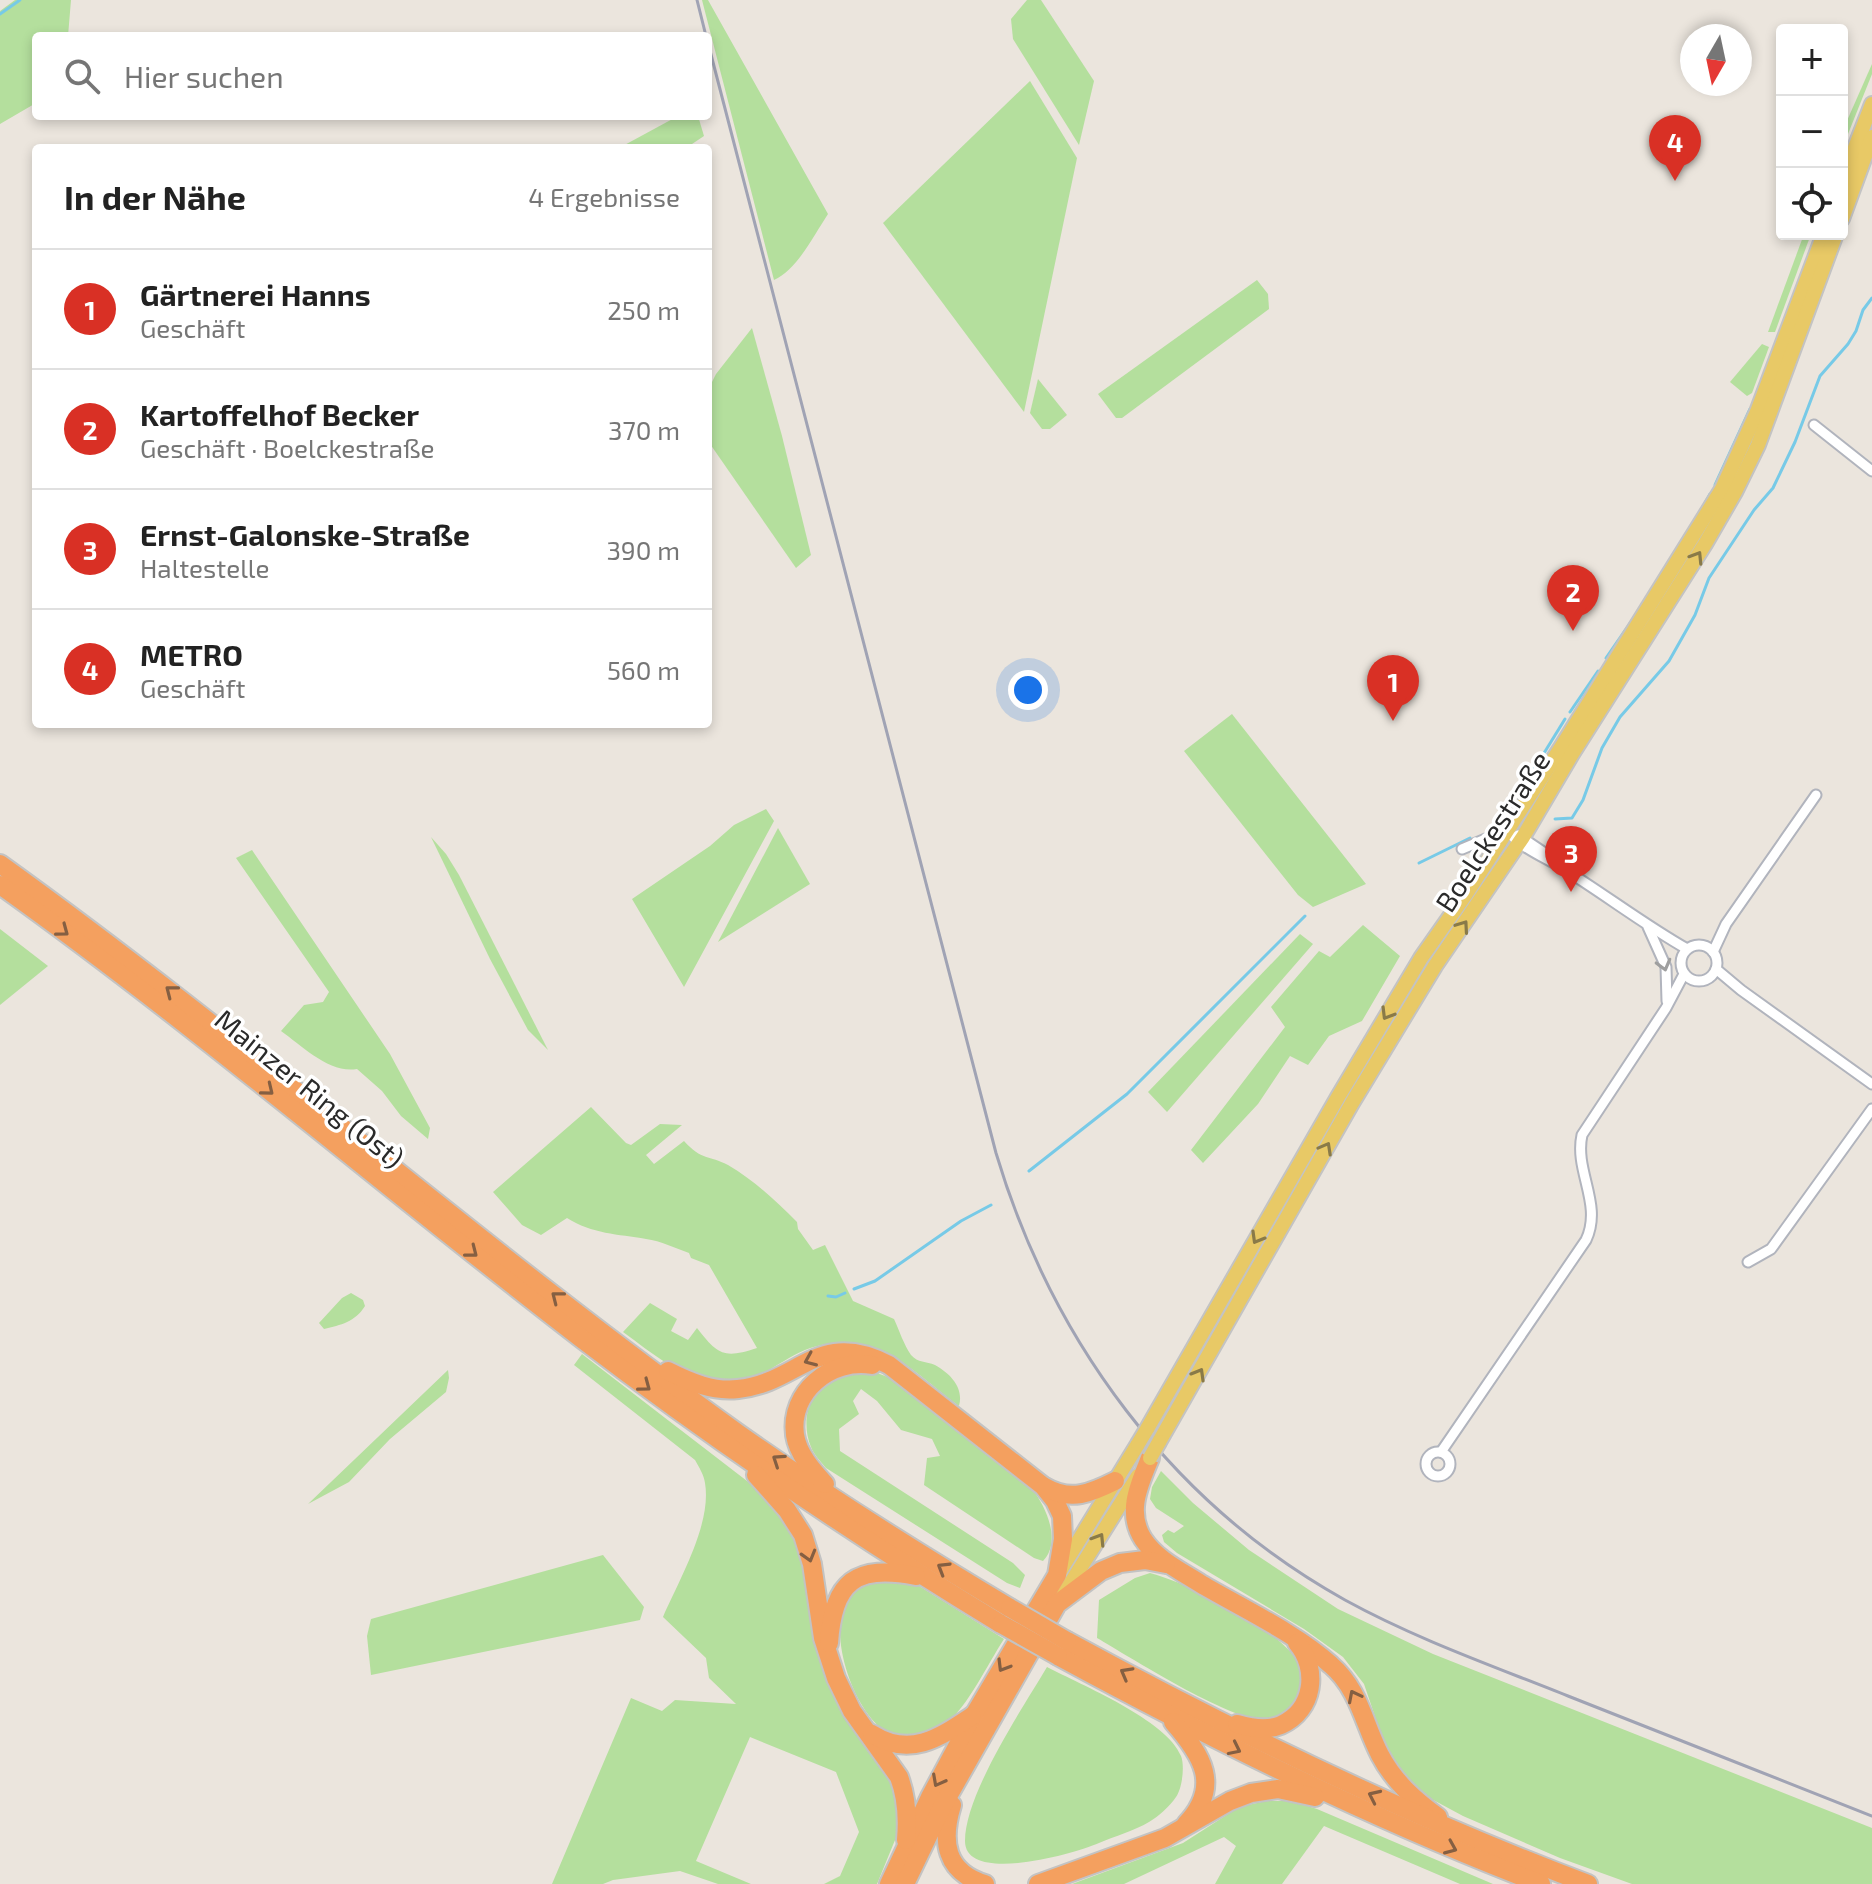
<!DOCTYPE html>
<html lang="de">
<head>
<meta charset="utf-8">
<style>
  :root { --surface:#fff; --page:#f2f2f2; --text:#222; --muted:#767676; --line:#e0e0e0; --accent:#d93025 }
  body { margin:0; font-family:"Exo 2",sans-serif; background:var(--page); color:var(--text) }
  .controls { position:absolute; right:24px; top:24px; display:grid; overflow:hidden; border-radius:8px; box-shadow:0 4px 12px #0003 }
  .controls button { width:72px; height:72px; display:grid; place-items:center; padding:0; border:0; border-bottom:2px solid var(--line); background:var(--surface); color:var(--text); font:40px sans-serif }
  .compass { position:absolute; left:1680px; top:24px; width:72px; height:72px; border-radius:50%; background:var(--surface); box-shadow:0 4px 12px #0003; rotate:189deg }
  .you { position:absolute; left:1028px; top:690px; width:28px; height:28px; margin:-20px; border:6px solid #fff; border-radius:50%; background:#1a73e8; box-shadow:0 0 0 12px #1a73e833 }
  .badge { display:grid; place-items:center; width:52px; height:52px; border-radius:50%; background:var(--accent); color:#fff; font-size:26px; font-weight:700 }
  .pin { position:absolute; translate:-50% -66px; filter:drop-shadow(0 2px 4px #0008) }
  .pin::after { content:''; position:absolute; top:42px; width:28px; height:24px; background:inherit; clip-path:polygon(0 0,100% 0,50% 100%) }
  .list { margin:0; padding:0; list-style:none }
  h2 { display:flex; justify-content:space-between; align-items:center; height:104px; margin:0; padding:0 32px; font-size:34px }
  h2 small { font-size:26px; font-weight:400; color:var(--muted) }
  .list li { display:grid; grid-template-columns:52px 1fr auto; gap:24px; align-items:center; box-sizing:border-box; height:120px; padding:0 32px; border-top:2px solid var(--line) }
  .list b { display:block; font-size:30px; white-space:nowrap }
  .list p { margin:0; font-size:26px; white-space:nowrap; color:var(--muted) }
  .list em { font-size:26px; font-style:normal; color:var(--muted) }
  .icon { flex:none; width:44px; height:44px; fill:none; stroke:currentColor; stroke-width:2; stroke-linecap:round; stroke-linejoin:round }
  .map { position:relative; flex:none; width:1872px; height:1884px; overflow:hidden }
  .search { position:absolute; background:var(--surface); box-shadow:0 4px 12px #0003; left:32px; top:32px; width:680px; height:88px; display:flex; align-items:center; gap:20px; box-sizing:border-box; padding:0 28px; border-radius:8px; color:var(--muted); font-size:30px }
  .panel { position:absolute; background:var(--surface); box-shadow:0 4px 12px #0003; left:32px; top:144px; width:680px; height:584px; border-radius:8px }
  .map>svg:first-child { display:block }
</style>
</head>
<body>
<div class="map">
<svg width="1872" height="1884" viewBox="0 0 1872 1884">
  <rect width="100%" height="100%" fill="#ebe5dd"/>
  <!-- green -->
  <g fill="#b4df9d">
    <polygon points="15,0 71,0 68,36 36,36 36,103 0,124 0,11"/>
    <path d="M702 0H708L828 214C814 235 797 270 774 280Z"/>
    <polygon points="1027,0 1041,0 1094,81 1079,145 1013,39 1011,19"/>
    <polygon points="1872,64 1872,74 1842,149 1842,132"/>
    <polygon points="1030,81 1077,158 1024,412 883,223"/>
    <polygon points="678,116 698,116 704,136 686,148 619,148"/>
    <polygon points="1804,234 1811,234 1775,332 1768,332"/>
    <polygon points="1257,280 1268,294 1269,309 1122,418 1116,418 1098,394"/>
    <polygon points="752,328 782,436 811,555 796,568 708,441 708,390 716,374"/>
    <polygon points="1762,344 1769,347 1752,393 1747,396 1730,382"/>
    <polygon points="1038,379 1067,415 1050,429 1042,429 1030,413"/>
    <polygon points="1232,714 1366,884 1313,907 1298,895 1184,751"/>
    <polygon points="766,809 774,821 684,987 632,899 710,846 734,825"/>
    <polygon points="778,828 810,884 718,942"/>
    <polygon points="431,837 446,854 459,875 548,1050 528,1030 490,959"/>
    <path d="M252 850 390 1054 430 1128 428 1139 401 1116 382 1091 357 1069C330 1074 302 1046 281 1031L304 1005 323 1002 329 992 236 858Z"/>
    <polygon points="1363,925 1400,956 1362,1021 1329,1036 1308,1065 1290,1056 1258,1104 1203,1163 1191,1150 1285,1027 1271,1007 1319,951 1330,957"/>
    <polygon points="0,929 48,966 0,1005"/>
    <polygon points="1300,934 1313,944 1167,1112 1148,1092"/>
    <path d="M591 1107 626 1143 631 1145 660 1124 682 1125 646 1155 654 1164 684 1141C702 1161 709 1155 728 1165 755 1181 775 1200 797 1222L798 1229 813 1250 825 1245 853 1301 894 1319C899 1330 904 1345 911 1355 918 1363 926 1361 935 1365 951 1374 964 1388 959 1406 933 1387 897 1352 866 1345 846 1341 825 1342 805 1350 777 1362 754 1386 720 1383 683 1380 652 1353 623 1332L650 1303 677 1319 671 1331 688 1340 697 1328C718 1355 724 1359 757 1348L709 1265 691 1258 689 1253C675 1248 661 1241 646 1239 618 1234 592 1234 567 1218L541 1235 522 1225 493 1192Z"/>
    <path d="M351 1293 363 1300 365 1306C355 1322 341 1325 324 1329L319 1323 342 1298Z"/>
    <path d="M582 1354 747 1481 775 1508 807 1559 817 1632 888 1768 902 1823 877 1884H824L840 1876 859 1832 836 1772 750 1737 696 1861 751 1884H718L680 1871 613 1880 603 1884H552L631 1698 662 1711 675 1700 736 1704 709 1678 706 1658 663 1617C679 1580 712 1524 705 1483 704 1475 699 1467 695 1460L574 1365Z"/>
    <polygon points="448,1370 449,1378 446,1392 390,1439 349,1482 308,1504"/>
    <path d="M869 1371C912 1380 955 1426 989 1454 1003 1465 1021 1475 1032 1489 1046 1506 1062 1542 1043 1561L1034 1558 924 1485 927 1458 940 1456 932 1439 901 1430 877 1401 861 1389 853 1401 859 1414 839 1429 840 1451 1013 1563 1025 1575 1020 1588 1007 1583 826 1468C821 1462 814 1455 811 1447 800 1421 809 1386 837 1376 847 1372 859 1372 869 1371Z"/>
    <polygon points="1161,1471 1193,1503 1249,1550 1338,1609 1433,1654 1872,1828 1872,1884 1632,1884 1560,1858 1463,1816 1424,1795 1400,1771 1383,1740 1364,1684 1343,1657 1304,1629 1177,1553 1164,1542 1162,1535 1168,1530 1174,1533 1184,1526 1156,1508 1150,1499 1152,1487"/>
    <polygon points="603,1555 644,1607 640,1620 371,1675 367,1636 371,1619"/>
    <path d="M1150 1573C1196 1586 1291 1632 1308 1678L1293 1712C1285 1715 1277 1719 1269 1720 1236 1725 1130 1657 1097 1638L1099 1600 1135 1578Z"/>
    <path d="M869 1578 911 1581 1004 1639C987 1665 969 1705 945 1725 935 1733 924 1736 911 1736 902 1736 895 1737 887 1732 853 1713 824 1627 850 1594 855 1588 863 1583 869 1578Z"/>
    <path d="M1047 1667C1081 1685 1167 1720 1181 1756 1185 1766 1182 1789 1176 1797 1170 1806 1158 1817 1149 1822 1134 1831 1115 1836 1099 1843 1071 1855 965 1884 965 1841 965 1794 1022 1709 1047 1667Z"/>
    <polygon points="1266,1801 1292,1801 1317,1809 1493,1884 1460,1884 1324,1826 1282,1884 1215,1884 1236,1846 1224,1837 1124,1884 1072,1884 1183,1843 1239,1807"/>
  </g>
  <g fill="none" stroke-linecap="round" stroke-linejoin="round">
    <!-- stream -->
    <g stroke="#77cae7" stroke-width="3">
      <polyline points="0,14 20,0"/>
      <polyline points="1715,485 1750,409"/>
      <polyline points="1700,512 1710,494"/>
      <polyline points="1606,658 1635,616"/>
      <polyline points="1570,712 1598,671"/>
      <polyline points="1541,758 1565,719"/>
      <polyline points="1512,801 1534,768"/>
      <polyline points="1555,819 1572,818 1583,800 1602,748 1620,717 1669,661 1695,615 1709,578 1754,510 1773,488 1795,442 1820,376 1848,344 1856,331 1863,310 1872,298"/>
      <polyline points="1419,863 1470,838"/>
      <polyline points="1029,1171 1127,1094 1305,916"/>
      <polyline points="854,1289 875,1281 961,1221 991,1205"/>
      <polyline points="828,1296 836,1297 845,1293"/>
    </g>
    <defs>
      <g id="street">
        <polyline points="1814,425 1872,471"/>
        <path d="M1507 831C1522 848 1540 855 1559 866 1603 893 1643 924 1687 949"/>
        <polyline points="1518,835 1552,858"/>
        <polyline points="1462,849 1488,838 1500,841"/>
        <polyline points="1648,927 1666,967 1667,1001"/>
        <circle cx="1699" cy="963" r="18"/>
        <polyline points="1713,952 1726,924 1816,795"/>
        <polyline points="1716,969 1741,990 1872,1084"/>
        <polyline points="1748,1262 1771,1249 1872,1109"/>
        <circle cx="1438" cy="1464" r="12"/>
        <path d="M1441 1452 1586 1240C1603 1204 1574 1171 1582 1135L1666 1008 1684 974"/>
      </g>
      <g id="primary">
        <polyline points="1842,181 1872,104"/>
        <polyline points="1842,219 1872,137"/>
        <polyline points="1147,1429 1338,1097 1421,958 1466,894 1562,746 1722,489 1757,412 1824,234"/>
        <polyline points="1159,1442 1352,1103 1435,966 1523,837 1572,754 1705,544 1735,492 1758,445 1836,234"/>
        <polyline points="1060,1571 1138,1444"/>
        <polyline points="1062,1597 1138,1476"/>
      </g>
      <g id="highway">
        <path d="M0 864C253 1046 486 1253 739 1434 827 1496 918 1553 1010 1608"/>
        <path d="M0 885C200 1028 387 1189 582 1339 717 1442 856 1536 1001 1624"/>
        <path d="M668 1371C690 1382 713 1392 738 1389 799 1383 818 1328 889 1365L1043 1486 1055 1501 1062 1516 1063 1539 1057 1575 974 1715 930 1797 889 1884"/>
        <path d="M1150 1458C1139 1485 1126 1512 1143 1539 1157 1560 1181 1571 1201 1584 1242 1608 1297 1634 1331 1665 1359 1689 1364 1724 1380 1755 1394 1782 1415 1800 1438 1817"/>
        <path d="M756 1475 787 1510 803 1535 812 1564 823 1638 836 1678 852 1711 899 1777C907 1798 908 1818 906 1840"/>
        <path d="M825 1484C812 1470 798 1454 795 1435 789 1392 831 1358 872 1365"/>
        <path d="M1045 1487C1071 1502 1091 1493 1115 1481"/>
        <path d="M1067 1641C1236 1733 1408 1816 1588 1884"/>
        <path d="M829 1643C833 1581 856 1564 916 1576"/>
        <path d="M1058 1656C1215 1741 1374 1820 1541 1884"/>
        <path d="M1173 1722C1202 1755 1222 1786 1186 1824"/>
        <path d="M1237 1724C1251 1728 1267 1731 1281 1725 1314 1710 1319 1669 1297 1643"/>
        <path d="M872 1734C910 1758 939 1738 972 1716"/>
        <path d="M952 1805C941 1841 945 1872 985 1884"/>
        <polyline points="905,1884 942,1807 1057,1604 1101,1571 1120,1563 1145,1560 1166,1564"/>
        <polyline points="1038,1884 1165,1838 1230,1801 1251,1793 1278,1789 1315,1797"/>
      </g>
    </defs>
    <!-- street casing -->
    <use href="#street" stroke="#b1b4bd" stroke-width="13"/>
    <!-- primary casing -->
    <use href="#primary" stroke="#c3c3c3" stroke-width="18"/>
    <!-- highway casing -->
    <use href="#highway" stroke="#c3c3c3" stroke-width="22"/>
    <!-- street -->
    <use href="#street" stroke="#fff" stroke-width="9"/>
    <!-- primary -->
    <use href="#primary" stroke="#e8c966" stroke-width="14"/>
    <!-- highway -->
    <use href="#highway" stroke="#f4a05f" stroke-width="18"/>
    <!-- rail -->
    <g stroke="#a0a3b4" stroke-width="3">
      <polyline points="697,0 706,36"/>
      <path d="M708 43 996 1153C1052 1341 1172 1504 1345 1600 1416 1639 1493 1666 1568 1696 1669 1736 1771 1776 1872 1816"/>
    </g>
    <defs>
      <g id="primary-bridge">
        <polyline points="1138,1444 1147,1429"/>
        <polyline points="1150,1458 1159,1442"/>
      </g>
      <g id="highway-bridge">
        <polyline points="1010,1608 1067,1641"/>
        <polyline points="1001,1624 1058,1656"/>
      </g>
    </defs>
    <!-- primary-bridge casing -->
    <use href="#primary-bridge" stroke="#c3c3c3" stroke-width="18" stroke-linecap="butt"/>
    <!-- highway-bridge casing -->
    <use href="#highway-bridge" stroke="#c3c3c3" stroke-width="22" stroke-linecap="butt"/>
    <!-- primary-bridge -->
    <use href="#primary-bridge" stroke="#e8c966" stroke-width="14"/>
    <!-- highway-bridge -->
    <use href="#highway-bridge" stroke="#f4a05f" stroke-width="18"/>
  </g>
  <!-- one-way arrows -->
  <defs><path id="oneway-chevron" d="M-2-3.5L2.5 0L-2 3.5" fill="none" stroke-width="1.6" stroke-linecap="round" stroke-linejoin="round" transform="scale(2)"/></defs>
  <g stroke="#897a48">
    <use href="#oneway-chevron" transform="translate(1697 557) rotate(-58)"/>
    <use href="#oneway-chevron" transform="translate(1463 926) rotate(-55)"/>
    <use href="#oneway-chevron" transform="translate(1387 1014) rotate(121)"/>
    <use href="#oneway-chevron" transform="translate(1326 1148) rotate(-61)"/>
    <use href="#oneway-chevron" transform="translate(1257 1238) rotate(120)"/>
    <use href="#oneway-chevron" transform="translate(1199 1374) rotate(-60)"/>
    <use href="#oneway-chevron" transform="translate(1099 1539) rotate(-58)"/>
  </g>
  <g stroke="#855f42">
    <use href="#oneway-chevron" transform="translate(63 931) rotate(37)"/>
    <use href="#oneway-chevron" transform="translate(171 991) rotate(-142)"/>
    <use href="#oneway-chevron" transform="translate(268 1090) rotate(39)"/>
    <use href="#oneway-chevron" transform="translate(472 1252) rotate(38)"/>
    <use href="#oneway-chevron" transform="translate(557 1297) rotate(-142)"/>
    <use href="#oneway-chevron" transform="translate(810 1360) rotate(157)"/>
    <use href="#oneway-chevron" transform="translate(645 1386) rotate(37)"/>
    <use href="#oneway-chevron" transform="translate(778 1460) rotate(-146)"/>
    <use href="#oneway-chevron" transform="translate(809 1556) rotate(74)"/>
    <use href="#oneway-chevron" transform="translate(943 1568) rotate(-149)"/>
    <use href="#oneway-chevron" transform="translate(1003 1666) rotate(121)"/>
    <use href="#oneway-chevron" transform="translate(1126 1673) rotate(-151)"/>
    <use href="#oneway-chevron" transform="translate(1354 1696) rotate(-117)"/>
    <use href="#oneway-chevron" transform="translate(1235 1749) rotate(26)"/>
    <use href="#oneway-chevron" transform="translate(938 1781) rotate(118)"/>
    <use href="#oneway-chevron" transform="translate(1374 1796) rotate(-155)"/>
    <use href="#oneway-chevron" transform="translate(1451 1848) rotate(23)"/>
  </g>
  <use stroke="#9f9f9f" href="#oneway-chevron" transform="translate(1664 965) rotate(75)"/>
  <g text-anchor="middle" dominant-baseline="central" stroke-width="7" stroke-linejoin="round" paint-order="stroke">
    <!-- street labels -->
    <g font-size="28" fill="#2a2a2a" stroke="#fff">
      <text transform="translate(1492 831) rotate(-57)">Boelckestraße</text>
      <text transform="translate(310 1088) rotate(39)">Mainzer Ring (Ost)</text>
    </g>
  </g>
</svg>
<div class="controls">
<button>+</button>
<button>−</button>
<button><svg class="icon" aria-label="locate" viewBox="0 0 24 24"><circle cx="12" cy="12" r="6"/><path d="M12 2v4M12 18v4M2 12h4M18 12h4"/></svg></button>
</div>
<svg class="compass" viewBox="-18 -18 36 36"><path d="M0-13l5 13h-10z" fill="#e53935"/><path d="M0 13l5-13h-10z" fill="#767676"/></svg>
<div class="you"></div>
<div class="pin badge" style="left:1393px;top:721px">1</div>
<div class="pin badge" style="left:1573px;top:631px">2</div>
<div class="pin badge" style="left:1571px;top:892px">3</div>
<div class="pin badge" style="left:1675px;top:181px">4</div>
<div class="search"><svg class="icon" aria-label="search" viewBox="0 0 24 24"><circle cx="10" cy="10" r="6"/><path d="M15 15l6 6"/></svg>Hier suchen</div>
<section class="panel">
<h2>In der Nähe<small>4 Ergebnisse</small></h2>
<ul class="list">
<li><span class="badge">1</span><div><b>Gärtnerei Hanns</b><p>Geschäft</p></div><em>250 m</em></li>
<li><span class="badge">2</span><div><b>Kartoffelhof Becker</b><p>Geschäft · Boelckestraße</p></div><em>370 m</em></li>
<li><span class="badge">3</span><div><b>Ernst-Galonske-Straße</b><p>Haltestelle</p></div><em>390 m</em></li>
<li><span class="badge">4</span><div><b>METRO</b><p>Geschäft</p></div><em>560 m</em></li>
</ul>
</section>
</div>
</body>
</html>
